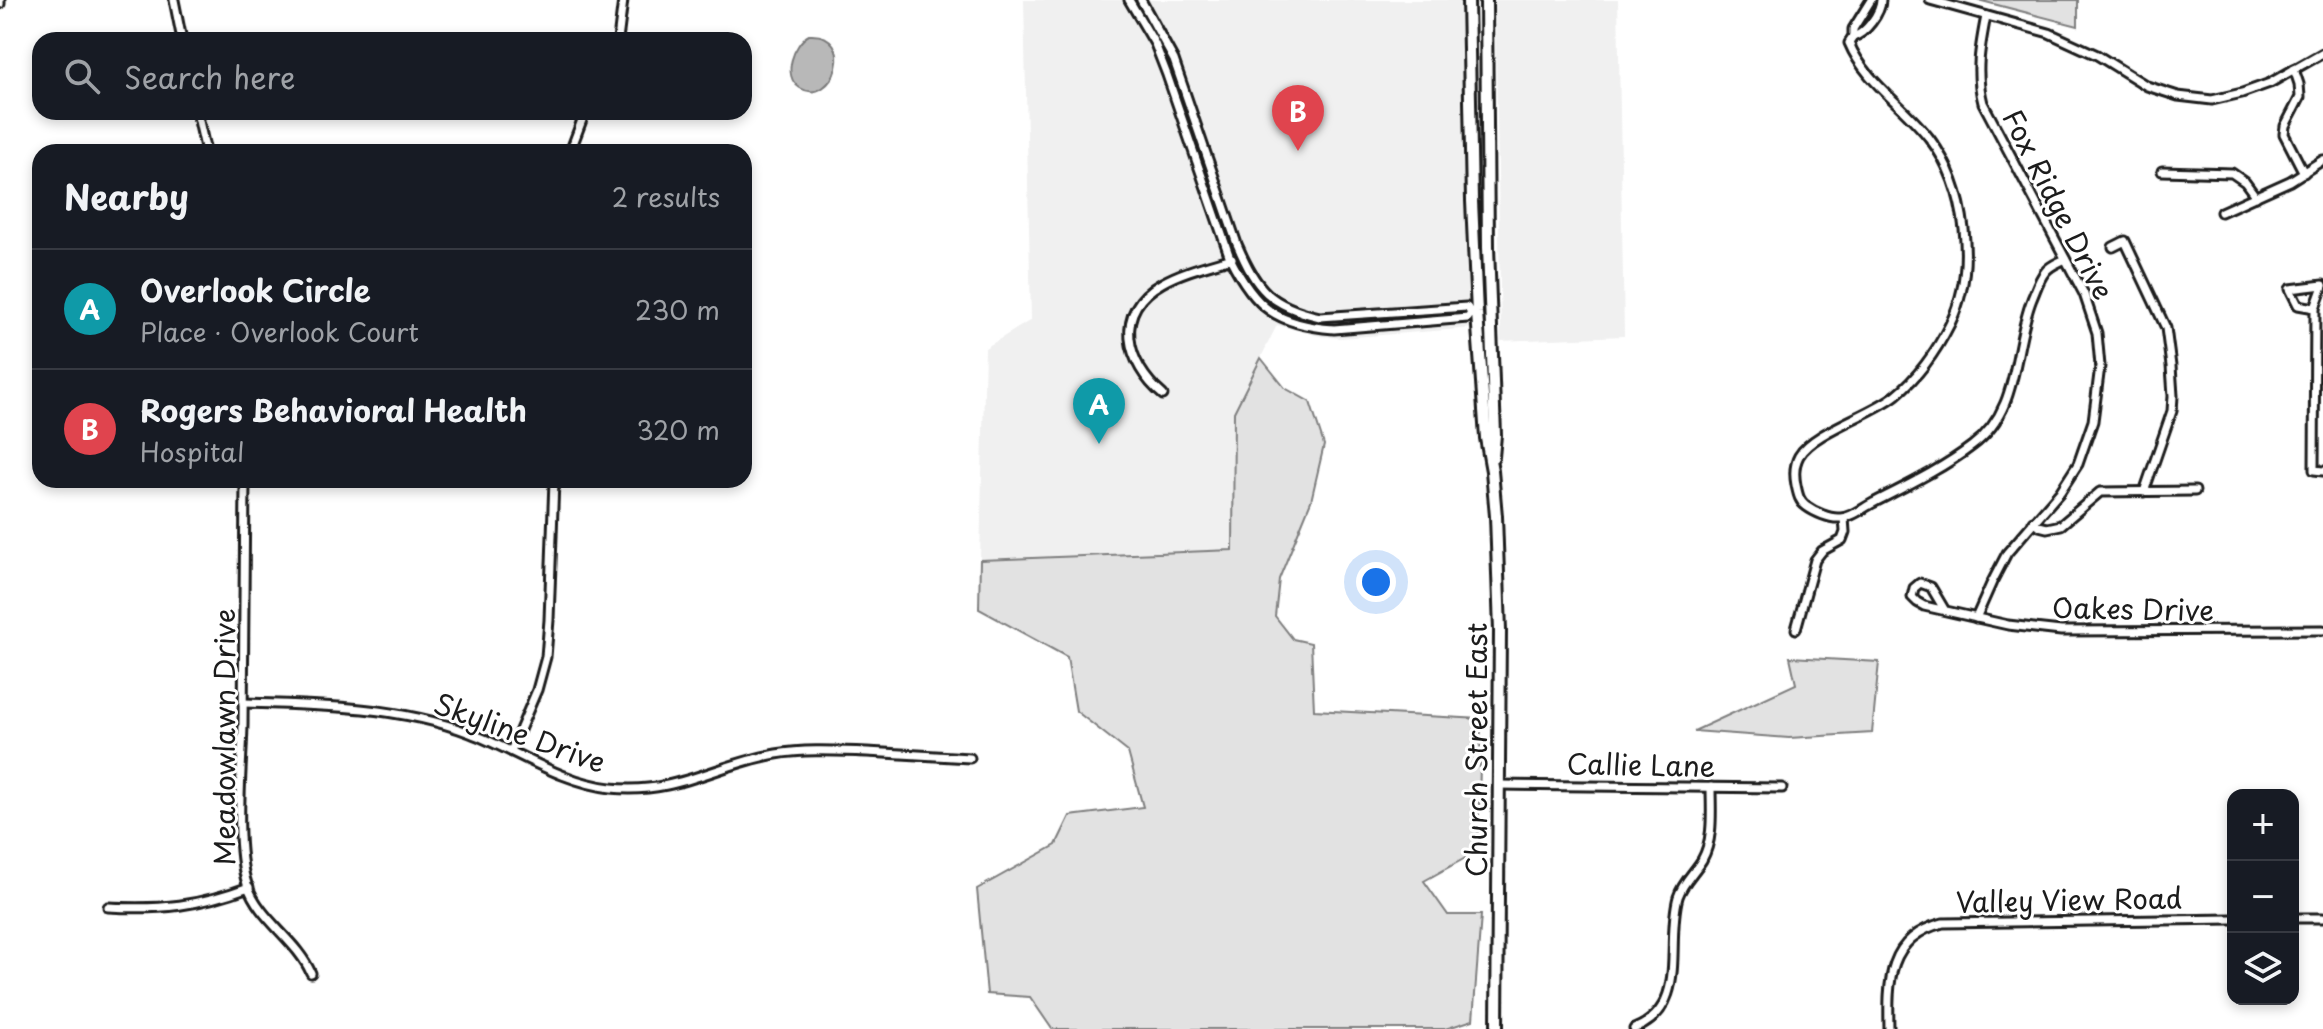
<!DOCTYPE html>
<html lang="en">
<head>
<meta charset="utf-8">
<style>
  :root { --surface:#171b24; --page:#20242c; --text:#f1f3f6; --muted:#9ea1a6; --line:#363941; --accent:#2563eb }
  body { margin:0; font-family:"Playpen Sans",sans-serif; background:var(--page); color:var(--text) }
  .controls { position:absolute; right:24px; bottom:24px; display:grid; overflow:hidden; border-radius:16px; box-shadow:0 4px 12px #0003 }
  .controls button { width:72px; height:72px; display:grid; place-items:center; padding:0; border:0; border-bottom:2px solid var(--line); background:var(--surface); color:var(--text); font:40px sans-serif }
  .you { position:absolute; left:1376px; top:582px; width:28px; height:28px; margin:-20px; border:6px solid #fff; border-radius:50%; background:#1a73e8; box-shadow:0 0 0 12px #1a73e833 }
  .badge { display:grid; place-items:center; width:52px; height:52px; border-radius:50%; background:var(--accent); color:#fff; font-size:26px; font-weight:700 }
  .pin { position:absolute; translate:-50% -66px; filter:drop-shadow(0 2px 4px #0008) }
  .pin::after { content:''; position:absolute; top:42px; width:28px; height:24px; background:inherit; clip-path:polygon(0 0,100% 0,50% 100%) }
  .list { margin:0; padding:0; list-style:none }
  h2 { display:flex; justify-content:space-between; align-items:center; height:104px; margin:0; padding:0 32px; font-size:34px }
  h2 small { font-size:26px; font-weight:400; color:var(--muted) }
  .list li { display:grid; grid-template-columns:52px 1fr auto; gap:24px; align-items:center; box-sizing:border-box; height:120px; padding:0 32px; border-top:2px solid var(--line) }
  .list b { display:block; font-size:30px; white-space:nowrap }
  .list p { margin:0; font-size:26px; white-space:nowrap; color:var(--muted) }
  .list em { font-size:26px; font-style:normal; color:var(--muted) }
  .icon { flex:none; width:44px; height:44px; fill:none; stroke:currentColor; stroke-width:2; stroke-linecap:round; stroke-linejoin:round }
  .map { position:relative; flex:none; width:2323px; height:1029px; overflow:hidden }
  .search { position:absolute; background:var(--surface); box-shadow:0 4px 12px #0003; left:32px; top:32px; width:720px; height:88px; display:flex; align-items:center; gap:20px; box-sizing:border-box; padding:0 28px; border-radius:24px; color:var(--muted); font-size:30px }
  .panel { position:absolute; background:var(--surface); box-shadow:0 4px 12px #0003; left:32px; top:144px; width:720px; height:344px; border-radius:24px }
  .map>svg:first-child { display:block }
</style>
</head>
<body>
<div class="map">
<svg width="2323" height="1029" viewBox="0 0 2323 1029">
  <rect width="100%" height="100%" fill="#fff"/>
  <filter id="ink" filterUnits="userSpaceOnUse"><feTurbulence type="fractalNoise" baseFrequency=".0125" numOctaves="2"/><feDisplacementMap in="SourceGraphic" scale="16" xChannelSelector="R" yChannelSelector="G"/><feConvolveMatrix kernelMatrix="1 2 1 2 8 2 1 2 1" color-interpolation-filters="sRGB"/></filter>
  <g filter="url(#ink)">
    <!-- built -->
    <g fill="#f0f0f0">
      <polygon points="1024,0 1464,0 1474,328 1340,338 1319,336 1277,325 1234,412 1233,550 980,560 985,348 1031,320"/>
      <polygon points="1495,0 1618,0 1624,336 1501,341"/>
    </g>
    <!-- green -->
    <g fill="#e2e2e2" stroke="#7f7f7f" stroke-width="2">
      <polygon points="1978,0 2078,0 2078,26"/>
      <polygon points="1261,358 1285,388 1310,402 1324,445 1311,501 1279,579 1275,616 1293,639 1311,643 1314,710 1481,719 1478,851 1424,881 1448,915 1481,915 1473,1020 1445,1029 1052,1029 1030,997 987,994 977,889 1056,845 1070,816 1143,807 1128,752 1076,711 1067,657 979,609 980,560 1233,550 1234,412"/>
      <polygon points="1790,657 1879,662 1872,733 1789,738 1694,731 1796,684"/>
    </g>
    <!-- water -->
    <path fill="#b8b8b8" stroke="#7a7a7a" stroke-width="2" d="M809 35C859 32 834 108 800 88 781 76 794 43 809 35Z"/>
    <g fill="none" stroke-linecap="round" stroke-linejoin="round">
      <defs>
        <g id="minor">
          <polyline points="174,0 182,40"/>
          <path d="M1129 0 1155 44 1167 75 1230 258C1255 308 1277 325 1334 329L1468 318 1471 313"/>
          <path d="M1141 0 1174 60 1237 244C1256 289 1270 306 1320 317L1467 307 1471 313H1474"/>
          <path d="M1871 0 1853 29V37L1849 43C1865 82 1905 106 1930 139 1967 188 1977 269 1950 324 1937 350 1918 377 1896 395 1871 415 1814 431 1799 456 1794 465 1794 475 1796 485 1798 494 1799 501 1806 506 1814 512 1830 519 1840 518 1851 518 1863 508 1873 503 1906 486 1942 469 1972 446 2021 410 2012 350 2032 299 2036 290 2039 279 2045 272 2050 265 2058 263 2065 259"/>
          <polyline points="1930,0 2049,33 2097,55 2147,86 2178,96 2212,100 2242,93 2270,83 2323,53"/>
          <polyline points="0,4 0,0"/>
          <path d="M1853 37C1865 34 1881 13 1881 0"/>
          <polyline points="618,40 623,0"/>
          <polyline points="2294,69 2299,84 2300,97 2285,126 2284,134 2304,173"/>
          <polyline points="197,112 206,152"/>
          <polyline points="568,112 582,117"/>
          <polyline points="570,152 585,112"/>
          <polyline points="2162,171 2232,173 2245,182 2256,197"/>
          <polyline points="2221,212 2290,181 2323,160"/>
          <polyline points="2113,247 2125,241 2166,328 2171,366 2173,396 2172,411 2144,492"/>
          <polyline points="2323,286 2315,308 2314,470 2323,471"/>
          <polyline points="2315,308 2298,305 2290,289 2323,285"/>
          <path d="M1163 395C1126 364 1112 311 1162 283 1183 271 1209 265 1232 258"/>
          <path d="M245 480C244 562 244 643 243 725 242 769 234 843 247 884 259 920 296 939 311 973"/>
          <polyline points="2033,521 2039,526 2047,528 2061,525 2100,492 2195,491"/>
          <polyline points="1944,609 1931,587 1920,583 1914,588 1912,597 1917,602 1924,606 2008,625 2061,631 2323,630"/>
          <path d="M1976 618 1992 582 2007 553 2060 492 2078 464 2093 421 2100 366 2097 333 2084 294 1983 103C1975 72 1980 47 1986 16"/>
          <polyline points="1796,629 1815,560 1822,551 1842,540 1845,532 1844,518"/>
          <path d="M243 703C319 705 399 706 470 733 517 751 560 782 611 788 676 795 717 764 776 754 806 749 837 751 867 752 901 754 935 756 970 758"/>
          <polyline points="511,751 537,690 546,657 549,620 554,480"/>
          <polyline points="1499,785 1782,788"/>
          <path d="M108 907C162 910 198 906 249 887"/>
          <polyline points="2293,918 2323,918"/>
          <path d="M1634 1029C1690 1007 1665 943 1678 897 1683 882 1694 873 1702 860 1714 839 1711 811 1711 787"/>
          <path d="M1889 1029C1888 982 1887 937 1943 923L2233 919"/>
        </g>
        <g id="secondary">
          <polyline points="1468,0 1472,201 1477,313 1486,438 1492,471 1496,516 1500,631 1497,1029"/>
          <polyline points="1486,0 1488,247 1495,435 1493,457"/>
        </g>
      </defs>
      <!-- minor casing -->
      <use href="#minor" stroke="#1c1c1c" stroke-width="13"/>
      <!-- secondary casing -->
      <use href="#secondary" stroke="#1c1c1c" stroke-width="16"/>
      <!-- minor -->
      <use href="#minor" stroke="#fff" stroke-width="7"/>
      <!-- secondary -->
      <use href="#secondary" stroke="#fff" stroke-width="10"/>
    </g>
  </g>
  <g text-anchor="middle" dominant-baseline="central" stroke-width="6" stroke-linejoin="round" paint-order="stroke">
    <!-- street labels -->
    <g font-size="28" fill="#1c1c1c" stroke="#fff">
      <text transform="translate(2059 204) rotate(63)">Fox Ridge Drive</text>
      <text transform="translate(2133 608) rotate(1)">Oakes Drive</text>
      <text transform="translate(520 732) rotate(20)">Skyline Drive</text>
      <text transform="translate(223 737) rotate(-90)">Meadowlawn Drive</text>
      <text transform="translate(1475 750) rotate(-90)">Church Street East</text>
      <text transform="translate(1641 764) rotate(1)">Callie Lane</text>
      <text transform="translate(2069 899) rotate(-1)">Valley View Road</text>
    </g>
  </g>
</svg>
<div class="controls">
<button>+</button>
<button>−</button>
<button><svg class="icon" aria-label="layers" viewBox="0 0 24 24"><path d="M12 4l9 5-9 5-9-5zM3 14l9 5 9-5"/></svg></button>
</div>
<div class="you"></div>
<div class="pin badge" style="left:1099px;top:444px;background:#0f9aa8">A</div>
<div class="pin badge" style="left:1298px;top:151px;background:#e0444e">B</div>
<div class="search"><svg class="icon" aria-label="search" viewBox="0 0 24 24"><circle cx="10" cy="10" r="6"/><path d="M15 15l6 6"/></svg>Search here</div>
<section class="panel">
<h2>Nearby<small>2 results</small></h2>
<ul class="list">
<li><span class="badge" style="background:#0f9aa8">A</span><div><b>Overlook Circle</b><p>Place · Overlook Court</p></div><em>230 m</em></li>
<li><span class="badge" style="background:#e0444e">B</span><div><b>Rogers Behavioral Health</b><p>Hospital</p></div><em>320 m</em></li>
</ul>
</section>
</div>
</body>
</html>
